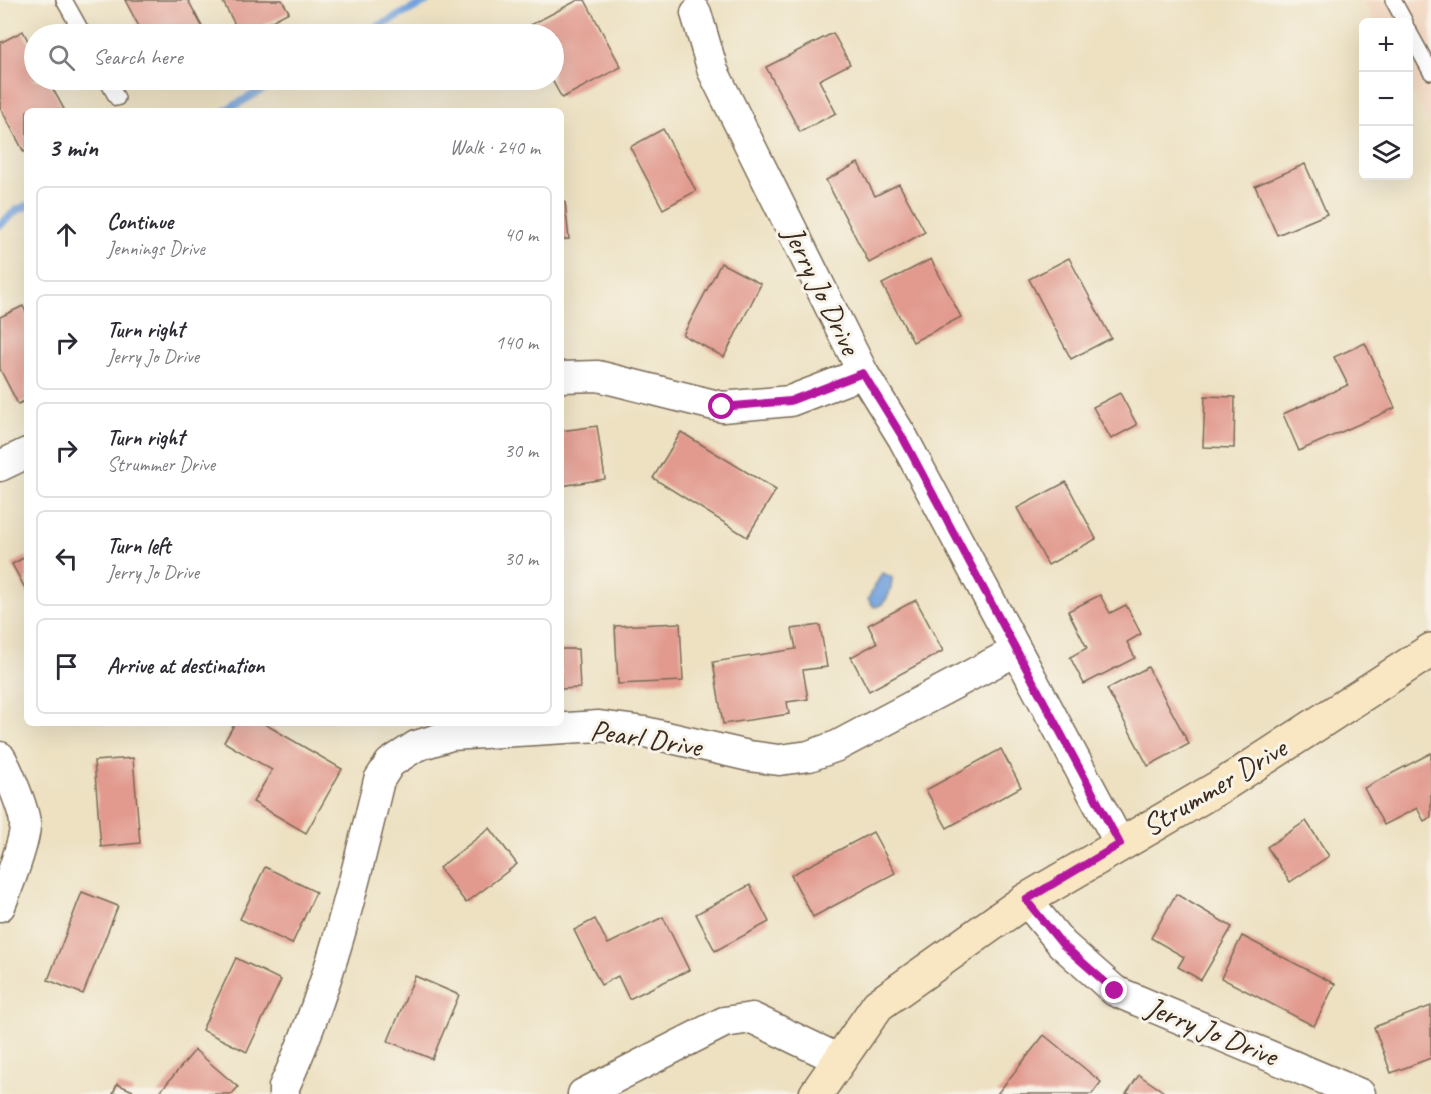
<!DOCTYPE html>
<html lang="en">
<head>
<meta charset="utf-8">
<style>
  :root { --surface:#fff; --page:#f7f7f7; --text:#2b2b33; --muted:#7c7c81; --line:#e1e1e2 }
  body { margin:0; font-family:Caveat,sans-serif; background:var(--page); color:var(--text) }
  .controls { position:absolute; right:18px; top:18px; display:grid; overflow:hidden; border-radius:9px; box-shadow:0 6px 24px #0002 }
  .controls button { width:54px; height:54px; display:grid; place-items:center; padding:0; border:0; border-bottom:2px solid var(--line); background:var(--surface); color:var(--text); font:30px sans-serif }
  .stop { position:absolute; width:18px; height:18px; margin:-14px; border:4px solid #b5179e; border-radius:50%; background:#fff }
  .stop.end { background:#b5179e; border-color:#fff; box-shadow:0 2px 6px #0008 }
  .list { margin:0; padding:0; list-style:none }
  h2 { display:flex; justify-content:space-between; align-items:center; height:78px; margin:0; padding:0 24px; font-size:26px }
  h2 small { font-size:20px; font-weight:400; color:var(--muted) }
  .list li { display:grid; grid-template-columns:39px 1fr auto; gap:18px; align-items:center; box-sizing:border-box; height:96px; margin:0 12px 12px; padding:0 12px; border:2px solid var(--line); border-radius:9px }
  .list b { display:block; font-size:22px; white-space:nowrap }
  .list p { margin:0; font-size:20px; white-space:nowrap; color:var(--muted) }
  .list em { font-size:20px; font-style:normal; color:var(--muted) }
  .icon { flex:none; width:33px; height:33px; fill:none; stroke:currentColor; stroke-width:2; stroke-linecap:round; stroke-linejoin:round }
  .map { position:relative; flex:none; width:1431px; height:1094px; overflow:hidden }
  .search { position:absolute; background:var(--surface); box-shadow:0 6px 24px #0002; left:24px; top:24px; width:540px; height:66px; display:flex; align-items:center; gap:15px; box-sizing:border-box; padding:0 21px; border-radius:33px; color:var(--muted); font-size:22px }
  .panel { position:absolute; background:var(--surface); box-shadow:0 6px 24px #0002; left:24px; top:108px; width:540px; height:618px; border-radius:9px }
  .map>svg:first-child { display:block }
</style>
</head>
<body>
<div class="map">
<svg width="1431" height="1094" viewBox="0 0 1431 1094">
  <rect width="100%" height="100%" fill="#f7f3e8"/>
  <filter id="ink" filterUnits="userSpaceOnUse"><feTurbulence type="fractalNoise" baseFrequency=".0167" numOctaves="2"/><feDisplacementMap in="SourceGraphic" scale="12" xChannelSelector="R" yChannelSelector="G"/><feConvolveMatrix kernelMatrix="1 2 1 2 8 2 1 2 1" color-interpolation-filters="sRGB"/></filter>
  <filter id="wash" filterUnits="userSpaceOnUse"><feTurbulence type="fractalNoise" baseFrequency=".008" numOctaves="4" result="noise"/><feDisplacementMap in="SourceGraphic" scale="24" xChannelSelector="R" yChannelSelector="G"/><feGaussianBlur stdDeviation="1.35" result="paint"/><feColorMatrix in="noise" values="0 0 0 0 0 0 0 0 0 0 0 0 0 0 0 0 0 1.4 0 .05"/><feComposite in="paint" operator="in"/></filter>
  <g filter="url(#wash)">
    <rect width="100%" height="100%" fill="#ede1c2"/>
    <!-- built -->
    <polygon fill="#f2d5be" points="1363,0 1431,0 1431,127 1409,85 1408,22 1375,22"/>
    <!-- water -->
    <path fill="#74a3dd" stroke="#58667e" stroke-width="1.5" d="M882 573 892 577C892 589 887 606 874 607L868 599Z"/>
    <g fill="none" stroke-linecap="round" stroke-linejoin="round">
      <!-- stream -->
      <g stroke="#74a3dd" stroke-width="8">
        <polyline points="364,34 429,0"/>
        <polyline points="225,111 279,80"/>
        <polyline points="0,225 17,210 27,206"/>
      </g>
    </g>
    <g id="blocks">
      <!-- building -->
      <g fill="#e29a8e">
        <polygon points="125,0 188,0 206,34 143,34"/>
        <polygon points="222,0 282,0 289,12 247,34 240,34"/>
        <polygon points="578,0 585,0 621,67 562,98 552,80 554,34 529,34 525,28"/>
        <polygon points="23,31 34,53 34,80 48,80 65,111 27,111 27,151 24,152 0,107 0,43"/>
        <polygon points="833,33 850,64 819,80 836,113 800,132 766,67"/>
        <polygon points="663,129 696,191 663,209 630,147"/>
        <polygon points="858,163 875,196 899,184 925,232 869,263 826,180"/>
        <polygon points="1305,164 1327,214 1277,235 1255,186"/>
        <polygon points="561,202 565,202 569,239 561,240"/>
        <polygon points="1069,258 1111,338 1071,359 1029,279"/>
        <polygon points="931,259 961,317 913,342 882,284"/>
        <polygon points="721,263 761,284 724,357 683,335"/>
        <polygon points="23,306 27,314 27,400 18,404 0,369 0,317"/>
        <polygon points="1365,343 1395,408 1299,451 1283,414 1348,385 1334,357"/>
        <polygon points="1120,393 1137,425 1111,439 1093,407"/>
        <polygon points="1205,396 1235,397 1234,448 1203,447"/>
        <polygon points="597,426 605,479 561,486 561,431"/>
        <polygon points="681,432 776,490 747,537 653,478"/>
        <polygon points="1066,482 1096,539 1048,565 1017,508"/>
        <polygon points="27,556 27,592 12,564"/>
        <polygon points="1100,595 1110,613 1126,605 1141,634 1127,642 1135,658 1084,684 1070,657 1087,648 1068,611"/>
        <polygon points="916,600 943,651 869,691 851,657 877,643 868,625"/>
        <polygon points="680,623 683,681 618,684 615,626"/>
        <polygon points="820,625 827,667 803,670 808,699 787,702 789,714 723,724 713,662 796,649 792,629"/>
        <polygon points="561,649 578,649 580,688 561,689"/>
        <polygon points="1148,667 1189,744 1148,766 1107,689"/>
        <polygon points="235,723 263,723 342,769 306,833 253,802 272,770 224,742"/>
        <polygon points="1001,749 1021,787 947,828 926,790"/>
        <polygon points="1431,753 1431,817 1424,821 1417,808 1384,825 1364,788"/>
        <polygon points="133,758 140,843 101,847 94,761"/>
        <polygon points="1306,821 1329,856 1290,882 1267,847"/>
        <polygon points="490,828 517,864 466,903 439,868"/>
        <polygon points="873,832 895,873 813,917 791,875"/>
        <polygon points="265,867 316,892 292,944 240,919"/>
        <polygon points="750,885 769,922 715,951 696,914"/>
        <polygon points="82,892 118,906 83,994 48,980"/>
        <polygon points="1176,894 1232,927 1201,980 1178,967 1184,957 1151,938"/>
        <polygon points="663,917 689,970 629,999 618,976 601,985 574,930 595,919 608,944"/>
        <polygon points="1242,936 1335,984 1314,1026 1221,978"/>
        <polygon points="236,958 281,980 247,1052 202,1030"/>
        <polygon points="415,976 459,995 432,1059 388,1041"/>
        <polygon points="1431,1006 1431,1058 1391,1073 1374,1027"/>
        <polygon points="1044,1035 1101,1082 1092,1094 997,1094"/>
        <polygon points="195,1050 238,1087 232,1094 158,1094"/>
        <polygon points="1139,1075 1167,1094 1126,1094"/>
        <polygon points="117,1084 133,1091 132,1094 113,1094"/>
      </g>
    </g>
  </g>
  <g filter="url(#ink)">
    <use href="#blocks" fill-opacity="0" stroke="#796a57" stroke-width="1.5"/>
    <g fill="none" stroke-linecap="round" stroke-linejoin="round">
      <defs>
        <g id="service">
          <polyline points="64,0 83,34"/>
          <polyline points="1393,0 1405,22"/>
          <polyline points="1408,30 1431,72"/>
          <polyline points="107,80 117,98"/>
        </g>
        <g id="minor">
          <polyline points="696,13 713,71 863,373 903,438 1120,844"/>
          <polyline points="561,377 598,376 722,407 790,401 863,373"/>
          <polyline points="0,466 27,453"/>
          <path d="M0 757C7 768 25 812 25 824 26 839 6 891 0 906"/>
          <polyline points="1026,900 1062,944 1115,991 1360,1094"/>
          <path d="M284 1094V1087C329 989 354 885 379 780L390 763 416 746 451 735 599 726 645 732 749 756 779 760 809 756 837 746 1016 651"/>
          <polyline points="583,1094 724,1022 752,1018 838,1059"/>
        </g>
        <polyline id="secondary" points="816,1094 878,1005 1026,900 1226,783 1431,650"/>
      </defs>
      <!-- service casing -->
      <use href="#service" stroke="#796a57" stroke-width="18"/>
      <!-- minor casing -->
      <use href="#minor" stroke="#796a57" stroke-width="33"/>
      <!-- secondary casing -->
      <use href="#secondary" stroke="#796a57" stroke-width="36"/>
      <!-- service -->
      <use href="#service" stroke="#fff" stroke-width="15"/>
      <!-- minor -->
      <use href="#minor" stroke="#fff" stroke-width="30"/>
      <!-- secondary -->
      <use href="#secondary" stroke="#f9e7c3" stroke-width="33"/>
    </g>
  </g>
  <g fill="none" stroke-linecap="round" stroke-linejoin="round" filter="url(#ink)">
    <!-- route -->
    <polyline stroke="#b5179e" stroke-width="8" points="722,407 790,401 863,373 903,438 1120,844 1026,900 1062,944 1115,991"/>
  </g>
  <g text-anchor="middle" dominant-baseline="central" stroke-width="6" stroke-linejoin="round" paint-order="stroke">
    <!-- street labels -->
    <g font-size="30" fill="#3b2a1e" stroke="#f7f3e8">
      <text transform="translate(822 290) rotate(64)">Jerry Jo Drive</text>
      <text transform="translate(646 738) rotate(9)">Pearl Drive</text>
      <text transform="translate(1214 787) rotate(-31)">Strummer Drive</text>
      <text transform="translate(1212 1031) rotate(22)">Jerry Jo Drive</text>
    </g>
  </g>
</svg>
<div class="controls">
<button>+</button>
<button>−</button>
<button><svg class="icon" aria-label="layers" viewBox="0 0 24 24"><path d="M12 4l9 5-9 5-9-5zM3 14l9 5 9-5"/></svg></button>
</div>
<div class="stop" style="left:722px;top:407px"></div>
<div class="stop end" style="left:1115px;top:991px"></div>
<div class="search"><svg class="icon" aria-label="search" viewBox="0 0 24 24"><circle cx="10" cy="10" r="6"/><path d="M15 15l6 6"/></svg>Search here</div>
<section class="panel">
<h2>3 min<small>Walk · 240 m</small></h2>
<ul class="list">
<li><svg class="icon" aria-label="ahead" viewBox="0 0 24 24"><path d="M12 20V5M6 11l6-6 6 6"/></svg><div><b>Continue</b><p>Jennings Drive</p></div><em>40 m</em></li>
<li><svg class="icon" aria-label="right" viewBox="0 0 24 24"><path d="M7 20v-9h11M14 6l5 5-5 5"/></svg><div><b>Turn right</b><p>Jerry Jo Drive</p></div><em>140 m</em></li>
<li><svg class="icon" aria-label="right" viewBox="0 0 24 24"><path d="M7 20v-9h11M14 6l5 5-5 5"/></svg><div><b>Turn right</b><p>Strummer Drive</p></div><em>30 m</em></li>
<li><svg class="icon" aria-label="left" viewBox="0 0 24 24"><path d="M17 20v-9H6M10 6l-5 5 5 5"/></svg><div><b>Turn left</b><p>Jerry Jo Drive</p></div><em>30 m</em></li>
<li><svg class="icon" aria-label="arrive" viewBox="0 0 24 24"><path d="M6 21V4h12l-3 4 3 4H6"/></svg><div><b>Arrive at destination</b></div></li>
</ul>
</section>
</div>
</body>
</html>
